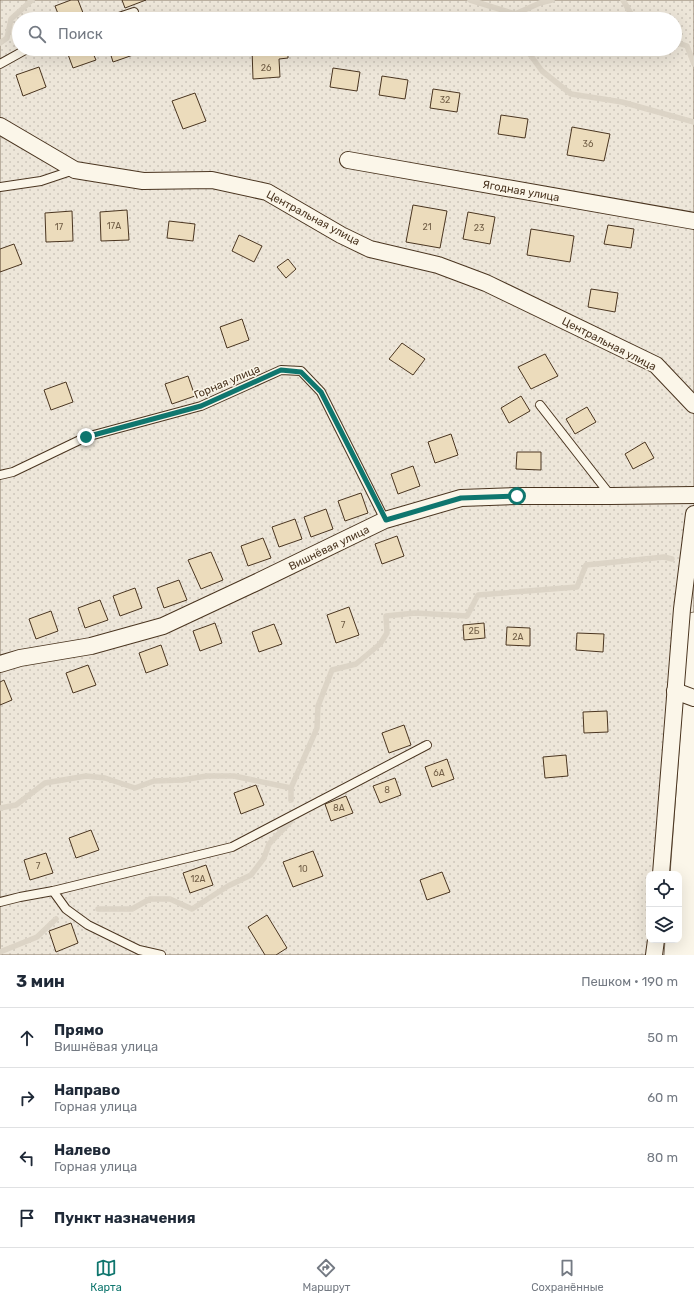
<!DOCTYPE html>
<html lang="ru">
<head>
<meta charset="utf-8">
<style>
  :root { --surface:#fff; --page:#f2f2f3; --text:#1f2937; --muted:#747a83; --line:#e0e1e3; --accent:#0f766e }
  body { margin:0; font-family:Rubik,sans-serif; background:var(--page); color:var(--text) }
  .controls { position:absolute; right:12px; bottom:12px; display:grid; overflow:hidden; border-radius:8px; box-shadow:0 4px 16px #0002 }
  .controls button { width:36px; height:36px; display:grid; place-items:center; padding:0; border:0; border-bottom:1px solid var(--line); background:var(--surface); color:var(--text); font:20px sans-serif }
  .stop { position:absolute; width:12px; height:12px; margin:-9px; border:3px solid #0f766e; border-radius:50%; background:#fff }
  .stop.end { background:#0f766e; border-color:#fff; box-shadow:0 1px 4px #0008 }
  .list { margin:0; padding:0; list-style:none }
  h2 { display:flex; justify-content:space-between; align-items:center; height:52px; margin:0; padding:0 16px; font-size:17px }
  h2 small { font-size:13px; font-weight:400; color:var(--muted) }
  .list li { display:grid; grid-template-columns:26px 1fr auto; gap:12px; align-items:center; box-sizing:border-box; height:60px; padding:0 16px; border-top:1px solid var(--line) }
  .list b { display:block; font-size:15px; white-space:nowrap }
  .list p { margin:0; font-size:13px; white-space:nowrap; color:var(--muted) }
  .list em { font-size:13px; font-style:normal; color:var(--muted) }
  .icon { flex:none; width:22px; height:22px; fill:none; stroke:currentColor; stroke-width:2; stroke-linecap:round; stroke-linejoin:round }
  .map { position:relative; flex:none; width:694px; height:955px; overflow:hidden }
  .search { position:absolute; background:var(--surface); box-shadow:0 4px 16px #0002; left:12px; right:12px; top:12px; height:44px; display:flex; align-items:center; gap:10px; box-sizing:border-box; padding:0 14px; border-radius:22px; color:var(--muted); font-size:15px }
  .sheet { height:292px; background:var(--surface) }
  nav { display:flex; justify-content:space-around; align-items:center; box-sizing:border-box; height:56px; border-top:1px solid var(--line); background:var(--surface); font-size:11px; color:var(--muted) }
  nav a { display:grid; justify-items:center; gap:2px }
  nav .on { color:var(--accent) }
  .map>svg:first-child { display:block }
</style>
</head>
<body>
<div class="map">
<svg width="694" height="955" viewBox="0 0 694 955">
  <defs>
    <pattern id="garden-dots" width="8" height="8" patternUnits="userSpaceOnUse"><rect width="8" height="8" fill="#ede6d9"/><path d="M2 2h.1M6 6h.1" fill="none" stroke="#cdc6ba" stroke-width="1.8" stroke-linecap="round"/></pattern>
  </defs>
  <rect width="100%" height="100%" fill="#fbf6e9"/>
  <!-- garden -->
  <path fill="url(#garden-dots)" stroke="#887966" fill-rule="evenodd" d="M0 0H694V612L689 613 670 874H649V940H665L664 955H0ZM19 19H675V49H19Z"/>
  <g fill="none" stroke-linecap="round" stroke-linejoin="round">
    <!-- stream -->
    <g stroke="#dcd4c6" stroke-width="5.5">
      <polyline points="470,0 515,14 540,3 552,0"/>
      <polyline points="623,0 634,19"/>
      <polyline points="675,42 687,46 694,64"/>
      <polyline points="0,43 7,38 11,19 32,0"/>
      <polyline points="526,49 542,71 571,94 622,102 694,122"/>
      <polyline points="291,800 291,788 317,728 318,706 332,670 356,664 380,644 387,633 386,616 415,613 467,616 478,595 577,587 586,565 664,557 672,559"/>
      <polyline points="0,808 16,805 45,783 86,776 105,778 135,788 154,781 182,780 207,776 234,776 291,788"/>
      <polyline points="98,909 132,909 150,899 170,899 192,909 228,886 251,875 264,858 269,844 291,821"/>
      <polyline points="0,952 37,937 56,919"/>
    </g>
  </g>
  <!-- building -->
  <g fill="#ecdcbc" stroke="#4a3520">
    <polygon points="71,0 78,0 85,18 81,19 60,19 55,6"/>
    <polygon points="122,0 146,0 125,8"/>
    <polygon points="40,13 42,19 23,19"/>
    <polygon points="66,49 91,49 96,60 73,68"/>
    <polygon points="109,49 134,49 136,54 113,62"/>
    <polygon points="252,49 288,49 288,58 279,59 280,77 253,79"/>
    <polygon points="39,67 46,87 23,96 16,75"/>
    <polygon points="333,68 360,72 357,91 330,87"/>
    <polygon points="382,76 408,80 405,99 379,95"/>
    <polygon points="433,89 460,93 457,112 430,108"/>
    <polygon points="195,93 206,121 183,129 172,101"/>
    <polygon points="501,115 528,119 525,138 498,134"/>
    <polygon points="572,127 610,134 604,161 567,155"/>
    <polygon points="413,205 447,211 440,248 406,242"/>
    <polygon points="127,210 129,240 101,241 100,212"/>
    <polygon points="72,211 73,241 46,242 45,213"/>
    <polygon points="468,212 495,217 490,244 463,239"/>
    <polygon points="169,221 195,224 193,241 167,238"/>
    <polygon points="608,225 634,229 631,248 604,244"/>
    <polygon points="531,229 574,236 570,262 527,255"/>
    <polygon points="239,235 262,246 254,262 232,251"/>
    <polygon points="14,244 22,264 0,272 0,249"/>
    <polygon points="288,259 296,269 286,278 277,267"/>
    <polygon points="591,289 618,293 615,312 588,307"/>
    <polygon points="242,319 249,340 227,348 220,327"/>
    <polygon points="402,343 425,359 413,375 389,359"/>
    <polygon points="545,354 558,376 531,389 518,367"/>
    <polygon points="188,376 195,396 172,404 165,384"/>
    <polygon points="66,382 73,402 51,410 44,390"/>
    <polygon points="521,396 530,411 509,423 501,408"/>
    <polygon points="587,407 596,422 575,434 566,419"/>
    <polygon points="451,434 458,455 435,463 428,442"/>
    <polygon points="645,442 654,458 633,469 625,454"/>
    <polygon points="517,452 541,452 541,470 516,469"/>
    <polygon points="413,466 420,486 398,494 391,474"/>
    <polygon points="361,493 368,513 345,521 338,501"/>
    <polygon points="326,509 333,529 311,537 304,517"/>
    <polygon points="295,519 302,539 279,547 272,527"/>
    <polygon points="397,536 404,556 382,564 375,544"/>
    <polygon points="263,538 271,558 248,566 241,546"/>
    <polygon points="211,552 223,580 201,589 188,560"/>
    <polygon points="179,580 187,600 164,608 157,588"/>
    <polygon points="135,588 142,608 120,616 113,596"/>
    <polygon points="100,600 108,620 85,628 78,608"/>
    <polygon points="349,607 359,635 336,643 327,615"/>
    <polygon points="51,611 58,631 36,639 29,619"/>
    <polygon points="215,623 222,643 200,651 193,631"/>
    <polygon points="484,623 485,638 464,640 463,625"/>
    <polygon points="274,624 282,644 259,652 252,632"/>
    <polygon points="507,627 530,628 530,646 506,645"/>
    <polygon points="577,633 604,634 603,652 576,650"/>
    <polygon points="161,645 168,665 146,673 139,653"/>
    <polygon points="88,665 96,685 73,693 66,673"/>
    <polygon points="4,680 12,700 0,705 0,682"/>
    <polygon points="607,711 608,732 584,733 583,712"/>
    <polygon points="404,725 411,745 389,753 382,733"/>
    <polygon points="566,755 568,776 545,778 543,757"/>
    <polygon points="447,759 454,779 432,787 425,767"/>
    <polygon points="395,778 401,795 380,803 373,786"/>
    <polygon points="256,785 264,805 241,814 234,793"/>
    <polygon points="346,796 353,813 331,821 325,804"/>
    <polygon points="91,830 99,850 76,858 69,838"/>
    <polygon points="313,851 323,876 293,887 283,862"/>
    <polygon points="46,853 53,873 30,880 24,860"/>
    <polygon points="206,865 213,885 190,893 183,873"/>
    <polygon points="442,872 450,892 427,900 420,880"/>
    <polygon points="267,915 287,948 276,955 265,955 248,927"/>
    <polygon points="71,923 78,943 56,952 49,931"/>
  </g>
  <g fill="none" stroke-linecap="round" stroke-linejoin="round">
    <defs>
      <g id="lane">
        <polyline points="113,19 134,12"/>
        <polyline points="0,64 27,49"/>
        <polyline points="0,187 41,181 74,170"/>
        <polyline points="540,405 611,496"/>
        <polyline points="0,475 13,472 86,437 201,406 281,370 301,371 321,392 385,520"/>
        <polyline points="53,891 66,909 88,925 139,950 161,955"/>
        <polyline points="0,902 20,897 53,891 232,847 427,745"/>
      </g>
      <g id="street">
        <polyline points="0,126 75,170 143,181 212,180 267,192 341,235 370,249 438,265 486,283 656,365 694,405"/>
        <polyline points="348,160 694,221"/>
        <polyline points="0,664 20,658 91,646 163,626 255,583 385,520 461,498 517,496 611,496 694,495"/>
        <polyline points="675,691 694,698"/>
        <polyline points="661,874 682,609 694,514"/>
        <polyline points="654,955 656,940"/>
      </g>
    </defs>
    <!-- lane casing -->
    <use href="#lane" stroke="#4a3520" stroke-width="10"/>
    <!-- street casing -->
    <use href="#street" stroke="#4a3520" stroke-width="18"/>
    <!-- lane -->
    <use href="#lane" stroke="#fbf6e9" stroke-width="8"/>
    <!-- street -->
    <use href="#street" stroke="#fbf6e9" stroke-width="16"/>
  </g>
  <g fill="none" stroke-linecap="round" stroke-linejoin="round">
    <!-- route -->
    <polyline stroke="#0f766e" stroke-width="5" points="86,437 201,406 281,370 301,372 321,392 386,520 461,498 517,496"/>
  </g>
  <g text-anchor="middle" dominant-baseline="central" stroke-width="3" stroke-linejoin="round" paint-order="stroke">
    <!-- number labels -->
    <g font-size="9" fill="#725f47">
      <text x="266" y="68">26</text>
      <text x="445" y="100">32</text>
      <text x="588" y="144">36</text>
      <text x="114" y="226">17А</text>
      <text x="59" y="227">17</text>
      <text x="427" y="227">21</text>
      <text x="479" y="228">23</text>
      <text x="343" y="625">7</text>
      <text x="474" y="631">2Б</text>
      <text x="518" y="637">2А</text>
      <text x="439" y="773">6А</text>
      <text x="387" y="790">8</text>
      <text x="339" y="808">8А</text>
      <text x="38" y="866">7</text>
      <text x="303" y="869">10</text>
      <text x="198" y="879">12А</text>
    </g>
    <!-- street labels -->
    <g font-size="11" fill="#4a3520" stroke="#fbf6e9">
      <text transform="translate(521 191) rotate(10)">Ягодная улица</text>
      <text transform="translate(313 218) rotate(28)">Центральная улица</text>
      <text transform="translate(609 344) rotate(27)">Центральная улица</text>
      <text transform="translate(227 382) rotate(-23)">Горная улица</text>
      <text transform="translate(329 548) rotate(-26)">Вишнёвая улица</text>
    </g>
  </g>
</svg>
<div class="controls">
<button><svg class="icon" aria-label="locate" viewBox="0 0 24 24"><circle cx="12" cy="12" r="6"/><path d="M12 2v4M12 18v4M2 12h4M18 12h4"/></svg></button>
<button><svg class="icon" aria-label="layers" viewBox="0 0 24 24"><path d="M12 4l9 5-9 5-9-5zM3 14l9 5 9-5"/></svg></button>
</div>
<div class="stop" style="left:517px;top:496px"></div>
<div class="stop end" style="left:86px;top:437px"></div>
<div class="search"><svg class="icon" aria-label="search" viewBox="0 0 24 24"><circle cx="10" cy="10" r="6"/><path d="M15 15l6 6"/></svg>Поиск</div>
</div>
<section class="sheet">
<h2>3 мин<small>Пешком · 190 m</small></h2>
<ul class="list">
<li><svg class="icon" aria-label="ahead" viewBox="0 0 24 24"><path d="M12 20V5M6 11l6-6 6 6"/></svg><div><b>Прямо</b><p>Вишнёвая улица</p></div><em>50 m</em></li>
<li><svg class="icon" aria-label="right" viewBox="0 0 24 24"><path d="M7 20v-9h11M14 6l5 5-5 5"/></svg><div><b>Направо</b><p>Горная улица</p></div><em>60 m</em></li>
<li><svg class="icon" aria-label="left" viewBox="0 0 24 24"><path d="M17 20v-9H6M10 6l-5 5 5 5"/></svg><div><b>Налево</b><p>Горная улица</p></div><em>80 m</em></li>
<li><svg class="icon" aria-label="arrive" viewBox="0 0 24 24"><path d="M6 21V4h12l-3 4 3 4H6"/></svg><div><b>Пункт назначения</b></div></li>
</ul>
</section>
<nav>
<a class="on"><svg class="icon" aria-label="map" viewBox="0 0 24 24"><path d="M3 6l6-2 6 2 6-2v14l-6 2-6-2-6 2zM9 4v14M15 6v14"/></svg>Карта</a>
<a><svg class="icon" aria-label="directions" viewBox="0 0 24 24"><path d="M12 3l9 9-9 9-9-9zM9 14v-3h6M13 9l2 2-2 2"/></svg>Маршрут</a>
<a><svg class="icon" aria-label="saved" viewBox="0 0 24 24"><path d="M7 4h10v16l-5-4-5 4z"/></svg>Сохранённые</a>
</nav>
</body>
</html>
